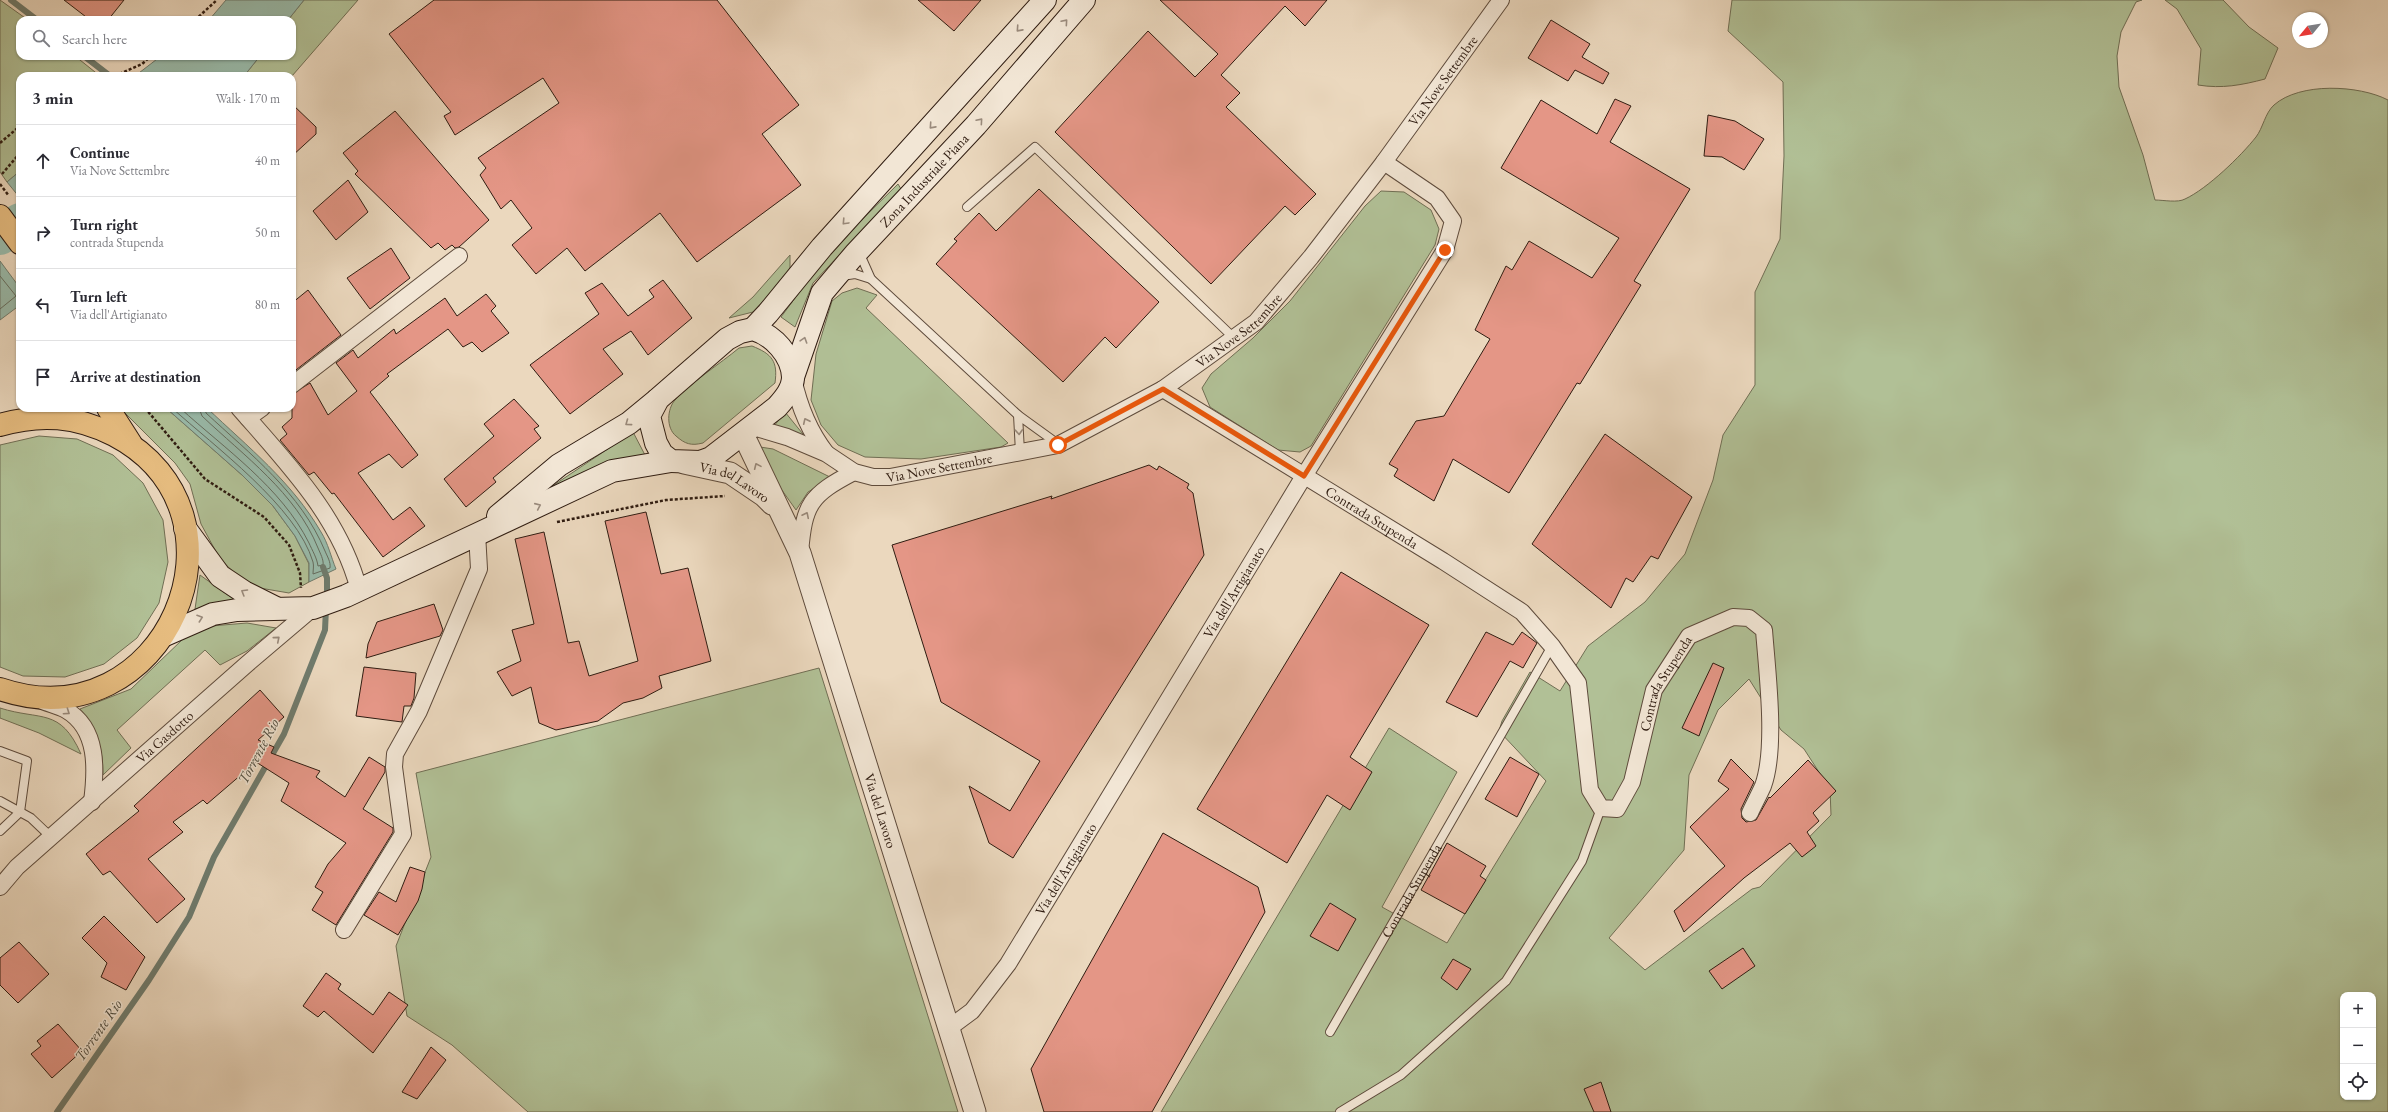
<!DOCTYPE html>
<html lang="en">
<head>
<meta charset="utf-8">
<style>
  :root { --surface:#fff; --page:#f7f7f7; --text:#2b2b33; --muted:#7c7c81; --line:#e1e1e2 }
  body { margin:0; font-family:"EB Garamond",serif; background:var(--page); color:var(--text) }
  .controls { position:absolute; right:12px; bottom:12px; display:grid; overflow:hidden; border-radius:8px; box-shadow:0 1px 3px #0004 }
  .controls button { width:36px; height:36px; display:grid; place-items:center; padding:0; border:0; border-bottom:1px solid var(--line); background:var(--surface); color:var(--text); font:20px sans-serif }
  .compass { position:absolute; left:2292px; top:12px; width:36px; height:36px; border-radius:50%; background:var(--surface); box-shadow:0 1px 3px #0004; rotate:240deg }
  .stop { position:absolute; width:12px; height:12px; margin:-9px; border:3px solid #ea580c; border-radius:50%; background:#fff }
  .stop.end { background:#ea580c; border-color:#fff; box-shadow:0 1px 4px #0008 }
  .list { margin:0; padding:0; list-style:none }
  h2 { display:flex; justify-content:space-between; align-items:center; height:52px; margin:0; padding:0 16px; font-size:17px }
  h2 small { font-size:13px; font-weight:400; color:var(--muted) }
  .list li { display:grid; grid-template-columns:26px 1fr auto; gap:12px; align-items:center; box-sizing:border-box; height:72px; padding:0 16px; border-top:1px solid var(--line) }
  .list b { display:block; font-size:15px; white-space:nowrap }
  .list p { margin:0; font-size:13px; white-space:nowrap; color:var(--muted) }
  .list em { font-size:13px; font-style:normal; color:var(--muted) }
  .icon { flex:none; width:22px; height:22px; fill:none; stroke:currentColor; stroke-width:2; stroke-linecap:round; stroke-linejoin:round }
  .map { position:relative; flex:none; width:2388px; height:1112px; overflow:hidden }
  .search { position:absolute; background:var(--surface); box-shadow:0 1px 3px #0004; left:16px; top:16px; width:280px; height:44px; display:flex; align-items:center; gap:10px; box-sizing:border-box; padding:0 14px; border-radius:12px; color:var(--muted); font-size:15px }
  .panel { position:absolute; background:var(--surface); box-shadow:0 1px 3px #0004; left:16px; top:72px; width:280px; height:340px; border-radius:12px }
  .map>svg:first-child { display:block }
</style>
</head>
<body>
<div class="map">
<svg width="2388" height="1112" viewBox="0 0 2388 1112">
  <rect width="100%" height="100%" fill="#ebd8be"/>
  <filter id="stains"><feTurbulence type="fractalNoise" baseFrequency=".005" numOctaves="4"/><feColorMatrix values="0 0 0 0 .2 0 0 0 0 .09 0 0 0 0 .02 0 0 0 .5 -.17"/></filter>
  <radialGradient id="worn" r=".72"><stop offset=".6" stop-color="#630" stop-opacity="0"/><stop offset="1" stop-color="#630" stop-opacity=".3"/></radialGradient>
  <!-- green -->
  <g fill="#b1c096" stroke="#706e54" fill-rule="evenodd">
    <polygon points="0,0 28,20 20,20 20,56 75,56 100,76 20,76 20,171 7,182 0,172"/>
    <polygon points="304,0 358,0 292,76 244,76 260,56 292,56 292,20 288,20"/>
    <path d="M1732 0H2142L2136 2 2121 32 2117 56 2119 87 2143 155 2155 200C2163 200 2178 203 2185 199 2207 189 2241 156 2256 137 2263 128 2265 113 2274 105 2300 82 2359 85 2388 100V1112H1161L1389 728 1457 772 1382 907 1447 943 1546 781 1499 731 1502 721 1530 672 1560 691 1588 646 1645 602 1685 554 1713 480 1723 435 1755 385V292L1780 239 1784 156 1783 82 1728 31ZM1749 679 1781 730 1804 749 1830 789 1831 815 1760 887 1752 889 1645 970 1609 938 1684 850 1689 775 1718 710ZM2343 995H2373V1097H2343Z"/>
    <path d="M2165 0H2223L2249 27 2278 48 2265 79C2242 85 2222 89 2198 85L2201 49 2177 9Z"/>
    <polygon points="898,184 901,189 813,283 795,327 781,317 830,251"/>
    <polygon points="1381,191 1404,192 1431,210 1439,229 1435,245 1311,446 1300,452 1278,450 1210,407 1202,388 1211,374 1253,338 1290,301 1365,206"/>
    <polygon points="790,255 790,272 753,312 729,318 753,297"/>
    <polygon points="857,288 877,295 866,308 1008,443 1001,447 921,459 865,457 838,445 821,425 811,400 816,354 832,301 842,293"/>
    <path d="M752 346C772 354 778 361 775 383L703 443C691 446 685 444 676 436 666 428 667 409 675 400 690 383 721 363 739 348Z"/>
    <polygon points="120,408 166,408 242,475 273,506 295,536 309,564 309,582 289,593 248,586 220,559 201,524 190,484 175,463"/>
    <polygon points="785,412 807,439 774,426"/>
    <polygon points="633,432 645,455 548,489"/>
    <polygon points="39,436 77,439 113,455 143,483 163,520 168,562 159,603 137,638 104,664 65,677 23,676 0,667 0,445"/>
    <polygon points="760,447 773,449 832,478 808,492 796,510 757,455"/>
    <polygon points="200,575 239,603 195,609"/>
    <path d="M247 623 276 628 247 651 220 665 205 650 117 730 131 748 103 775C103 746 96 733 80 709L131 689 184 638 211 626Z"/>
    <polygon points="819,668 958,1112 528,1112 452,1045 407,1016 396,946 431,857 416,773"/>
    <path d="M0 708C41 721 60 707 81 754L39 733 0 718Z"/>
  </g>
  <!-- water -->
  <g fill="#99bbab" stroke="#6f7b6d">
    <polygon points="226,0 304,0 288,20 209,20"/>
    <polygon points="161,56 260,56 244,76 135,76"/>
    <polygon points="20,171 20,198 7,182"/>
    <polygon points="0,261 20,288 20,305 0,320"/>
    <path d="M166 408H207C248 447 292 482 321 532 328 543 331 557 336 569L309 582V563L295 536 273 506 242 475Z"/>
  </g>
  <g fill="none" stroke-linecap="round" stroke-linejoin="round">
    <!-- shore -->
    <g stroke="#646c5e" stroke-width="1">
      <polyline points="0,276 16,296 0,309"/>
      <path d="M172 408C214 446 297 507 313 562 314 566 313 570 313 574L330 568C331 562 327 556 325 551 301 493 250 454 206 413L205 408"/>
      <path d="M180 408C225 449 281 487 309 543 312 550 317 558 318 566L323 565C324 560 320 553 318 548 296 493 244 456 202 416L199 408"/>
    </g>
    <!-- stream -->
    <g stroke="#6f7b6d" stroke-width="6">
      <polyline points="11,0 37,20"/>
      <polyline points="84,56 110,76"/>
      <polyline points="323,567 327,578 327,599"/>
      <polyline points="57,1112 149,980 189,917 214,857 284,734 325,630 326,608"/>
    </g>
    <!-- river -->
    <polyline stroke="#99bbab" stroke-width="38" points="0,236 20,222"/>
  </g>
  <!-- building -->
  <g fill="#e49686" stroke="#2f1c11">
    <polygon points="64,0 124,0 108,20 90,20"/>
    <polygon points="434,0 717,0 799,105 762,134 801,185 697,262 660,213 585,271 567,248 536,274 512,245 532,228 511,200 501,209 480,175 486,168 478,158 559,103 543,78 455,135 444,116 451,112 389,34"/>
    <polygon points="918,0 981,0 954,31"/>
    <polygon points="1160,0 1327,0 1305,26 1285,6 1221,75 1240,93 1226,107 1316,194 1295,215 1285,206 1211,284 1055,132 1148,31 1195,77 1218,54"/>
    <polygon points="1551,20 1590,44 1582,57 1609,73 1603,84 1575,70 1568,81 1528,58"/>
    <polygon points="1615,99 1631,106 1610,142 1690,189 1634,281 1641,285 1580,384 1577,383 1509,493 1453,459 1434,501 1394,476 1398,469 1389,464 1416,421 1444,416 1490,339 1475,330 1506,266 1512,270 1529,241 1592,278 1619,238 1501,168 1541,100 1597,134"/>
    <polygon points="292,104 316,127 316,134 292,156"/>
    <polygon points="395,111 489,220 459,247 455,248 452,245 445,250 438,243 431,248 355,174 358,171 343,153"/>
    <polygon points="1708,115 1735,121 1764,139 1744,170 1722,157 1704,156"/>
    <polygon points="348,180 368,212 336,240 313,211"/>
    <polygon points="1039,189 1159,302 1116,348 1105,337 1063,382 936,264 957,241 954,239 979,213 996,231"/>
    <polygon points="391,248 410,278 370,309 347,278"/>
    <polygon points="663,280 692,318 648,355 631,331 603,349 623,374 570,414 530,365 599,314 585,293 602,283 628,316 654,297 649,290"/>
    <polygon points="308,290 341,335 292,373 292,303"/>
    <polygon points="486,294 496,306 491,311 509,333 482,352 472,342 463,347 448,329 387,374 389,376 370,392 418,455 402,468 389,454 358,473 393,520 410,507 425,526 383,557 334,493 332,494 314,472 309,475 280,440 287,434 282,427 292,418 292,394 310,383 328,415 357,391 336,363 353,350 358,358 394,329 396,334 445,298 457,316"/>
    <polygon points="514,399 539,426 534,429 541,438 493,478 496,482 466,507 444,479 494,436 484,424"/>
    <polygon points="1605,434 1692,497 1658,559 1651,556 1633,582 1626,578 1611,608 1532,544"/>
    <polygon points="1149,465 1157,470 1159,466 1189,484 1187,488 1193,493 1204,555 1013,858 989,843 969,786 1010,811 1040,761 941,702 892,545 1052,496 1051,499"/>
    <polygon points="646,512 661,574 688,568 711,661 659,676 662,688 643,698 623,703 598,721 556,730 539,723 531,687 512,696 497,672 521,661 512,630 534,624 515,539 544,532 568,643 579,641 589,676 638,661 605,521"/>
    <polygon points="1341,572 1429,625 1350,757 1372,772 1350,810 1327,795 1287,863 1197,809"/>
    <polygon points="434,604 443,630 440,636 366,658 368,644 377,622"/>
    <polygon points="1486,632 1513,645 1522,632 1537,643 1523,668 1510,661 1477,717 1446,702"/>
    <polygon points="1713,663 1724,668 1699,736 1682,728"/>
    <polygon points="364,667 416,673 414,698 411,706 404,706 402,722 356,716"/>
    <polygon points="260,690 284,717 258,740 274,747 271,753 320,771 316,777 345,797 369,757 385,767 385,772 363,809 393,828 393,832 336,925 312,910 323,892 315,887 328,864 346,843 281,801 289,783 256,762 207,804 203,800 173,822 183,832 148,859 185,899 157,923 110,871 103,875 86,854 139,811 134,806"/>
    <polygon points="1510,757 1539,774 1517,817 1485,799"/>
    <polygon points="1731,759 1754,782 1741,809 1742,818 1746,822 1756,820 1769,797 1770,798 1808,760 1836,791 1813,813 1819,821 1807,832 1816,846 1802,857 1790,843 1744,878 1684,932 1674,911 1725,866 1690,827 1729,789 1718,781"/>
    <polygon points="1163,833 1258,887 1265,912 1152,1112 1044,1112 1031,1069"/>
    <polygon points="1447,843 1486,866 1480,876 1486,880 1465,914 1421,890"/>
    <polygon points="410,867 425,872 422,889 418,901 398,935 364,915 379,892 396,902"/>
    <polygon points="1330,903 1356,919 1338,951 1310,936"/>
    <polygon points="104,916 145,957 126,990 101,977 107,963 82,938"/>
    <polygon points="19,942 49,974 18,1003 0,985 0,958"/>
    <polygon points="1743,948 1755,966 1722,989 1709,971"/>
    <polygon points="1453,959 1471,969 1457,990 1441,978"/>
    <polygon points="326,973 341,984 338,989 373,1015 389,992 408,1005 373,1053 324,1011 318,1017 303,1006"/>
    <polygon points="58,1024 82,1051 52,1078 31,1054 41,1046 37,1041"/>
    <polygon points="431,1047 446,1060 417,1099 402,1092"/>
    <polygon points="1601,1082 1611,1112 1594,1112 1584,1089"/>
  </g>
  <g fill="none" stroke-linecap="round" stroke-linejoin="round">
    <defs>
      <g id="service">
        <polyline points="967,207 1035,147 1234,338"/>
        <polyline points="842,276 855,274 871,279 859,252"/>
        <polyline points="871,279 1018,415"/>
        <polyline points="1020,452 1018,415 1058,444"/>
        <polyline points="0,751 27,761 20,812 0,831"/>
        <polyline points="0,801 31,818 51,837"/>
        <path id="s1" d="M1330 1032 1552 646"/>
        <polyline points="1340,1112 1401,1075 1506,981 1582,861 1601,808"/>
      </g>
      <g id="minor">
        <path d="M793 378C799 406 808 430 826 453"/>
        <polyline points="292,385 459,256"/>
        <path id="s2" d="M1163 389 1443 561 1522 612 1552 646 1578 683 1590 790 1601 808 1617 809 1632 782 1654 690 1689 636 1733 617 1749 618 1764 630C1767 671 1777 748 1763 786 1759 795 1754 804 1750 813"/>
        <path d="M239 408C287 463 340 517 359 590"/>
        <polyline points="248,418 262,408"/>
        <path id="s3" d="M753 427 787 437 827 454 854 472 873 477H890L1058 445 1163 389 1256 322 1311 257 1384 162 1501 0"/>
        <path d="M800 553C804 504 810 495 854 472"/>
        <path d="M40 700C49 704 59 706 66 710 99 729 96 771 92 802"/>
        <path id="s4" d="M0 887 17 867 247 664 313 608"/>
        <polyline points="344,930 403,834 394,767 395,754 419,711 479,569 477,533"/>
        <path id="s5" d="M949 1028 972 1011 1008 964 1304 476 1445 250 1453 221 1437 198 1384 162"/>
      </g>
      <g id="tertiary">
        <path id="s6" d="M743 434 800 553 975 1112"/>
        <path id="s7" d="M684 463 730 473 764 496 772 504"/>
      </g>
      <g id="secondary">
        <polyline points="753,329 768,313 822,247 1045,0"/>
        <path d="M753 329C773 335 792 355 793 377 793 389 784 399 777 407L711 458 700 462 671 461 662 454 656 443 649 416 658 399 727 339 740 332Z"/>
        <path id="s8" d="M793 377 822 293 855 254 976 125 1084 0"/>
        <polyline points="498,516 559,465 629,423 657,400"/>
        <polyline points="185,528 220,576 244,592 276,608"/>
        <polyline points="165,635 213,614 237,610 313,608 346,596 612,471 671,461"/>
      </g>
      <g id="primary">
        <polyline points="0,216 20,243"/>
        <polyline points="108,408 131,444"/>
        <path d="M0 425C41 413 76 416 114 435 264 514 165 745 0 689"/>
      </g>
    </defs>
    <!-- service casing -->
    <use href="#service" stroke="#5e4b3c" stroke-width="10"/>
    <!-- minor casing -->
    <use href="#minor" stroke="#5e4b3c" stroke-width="18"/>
    <!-- tertiary casing -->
    <use href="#tertiary" stroke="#5e4b3c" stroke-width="23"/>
    <!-- secondary casing -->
    <use href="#secondary" stroke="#2f1c11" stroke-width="24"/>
    <!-- primary casing -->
    <use href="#primary" stroke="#2f1c11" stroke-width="24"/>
    <!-- path -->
    <g stroke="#2f1c11" stroke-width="2.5" stroke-dasharray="3 2" stroke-linecap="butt">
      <polyline points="195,20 217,0"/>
      <polyline points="115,76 142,64 151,56"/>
      <polyline points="0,143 20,126"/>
      <polyline points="2,174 20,153"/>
      <polyline points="0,184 9,196"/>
      <polyline points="145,408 205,479 264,517 289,545 300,573 301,588"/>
      <polyline points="557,522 666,500 725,496"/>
    </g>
    <!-- service -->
    <use href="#service" stroke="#f2e6d5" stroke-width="8"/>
    <!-- minor -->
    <use href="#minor" stroke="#f2e6d5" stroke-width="16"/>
    <!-- tertiary -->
    <use href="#tertiary" stroke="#f2e6d5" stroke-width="21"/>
    <!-- secondary -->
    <use href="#secondary" stroke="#f2e6d5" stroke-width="22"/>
    <!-- primary -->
    <use href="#primary" stroke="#e6bc7f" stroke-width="22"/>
  </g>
  <!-- one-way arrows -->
  <defs><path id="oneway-chevron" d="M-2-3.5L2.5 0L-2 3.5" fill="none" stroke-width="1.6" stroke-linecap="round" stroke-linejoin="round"/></defs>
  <g stroke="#9a8b7d">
    <use href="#oneway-chevron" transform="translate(1065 22) rotate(-49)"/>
    <use href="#oneway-chevron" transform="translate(1019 29) rotate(132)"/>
    <use href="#oneway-chevron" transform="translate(980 121) rotate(-49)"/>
    <use href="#oneway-chevron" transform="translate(932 126) rotate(132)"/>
    <use href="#oneway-chevron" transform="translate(845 222) rotate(133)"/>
    <use href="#oneway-chevron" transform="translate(804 340) rotate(-72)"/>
    <use href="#oneway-chevron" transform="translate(806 421) rotate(-115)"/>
    <use href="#oneway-chevron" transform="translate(628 423) rotate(144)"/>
    <use href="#oneway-chevron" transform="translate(1019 432) rotate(87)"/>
    <use href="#oneway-chevron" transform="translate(757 466) rotate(-114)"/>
    <use href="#oneway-chevron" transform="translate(538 506) rotate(-24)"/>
    <use href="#oneway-chevron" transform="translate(806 515) rotate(-64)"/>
    <use href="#oneway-chevron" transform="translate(244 592) rotate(-149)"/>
    <use href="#oneway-chevron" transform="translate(200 618) rotate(-19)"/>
    <use href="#oneway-chevron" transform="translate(277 639) rotate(-40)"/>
    <use href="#oneway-chevron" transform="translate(67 712) rotate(34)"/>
  </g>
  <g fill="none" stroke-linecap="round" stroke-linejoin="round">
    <!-- route -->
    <polyline stroke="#ea580c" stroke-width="5" points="1058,445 1163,389 1304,476 1445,250"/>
  </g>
  <g text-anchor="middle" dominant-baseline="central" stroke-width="3" stroke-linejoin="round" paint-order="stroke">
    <!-- street labels -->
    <g font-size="14" fill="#2f1c11" stroke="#f2e6d5">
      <text stroke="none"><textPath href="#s3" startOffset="858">Via Nove Settembre</textPath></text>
      <text stroke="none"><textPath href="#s8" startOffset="241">Zona Industriale Piana</textPath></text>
      <text stroke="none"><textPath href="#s3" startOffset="534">Via Nove Settembre</textPath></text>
      <text stroke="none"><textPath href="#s3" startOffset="198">Via Nove Settembre</textPath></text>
      <text stroke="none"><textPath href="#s7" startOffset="55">Via del Lavoro</textPath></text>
      <text stroke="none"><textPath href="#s2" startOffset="245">Contrada Stupenda</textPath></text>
      <text stroke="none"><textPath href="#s5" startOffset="523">Via dell'Artigianato</textPath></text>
      <text stroke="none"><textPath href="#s2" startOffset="794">Contrada Stupenda</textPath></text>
      <text stroke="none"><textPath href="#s4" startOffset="223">Via Gasdotto</textPath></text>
      <text stroke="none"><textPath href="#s6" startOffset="402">Via del Lavoro</textPath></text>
      <text stroke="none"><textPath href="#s5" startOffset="199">Via dell'Artigianato</textPath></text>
      <text stroke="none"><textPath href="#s1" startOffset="163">Contrada Stupenda</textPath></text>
    </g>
    <!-- water labels -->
    <g font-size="15" font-style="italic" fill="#4f4c3f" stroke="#f2e6d5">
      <text transform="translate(258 751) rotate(-62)">Torrente Rio</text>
      <text transform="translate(98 1030) rotate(-55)">Torrente Rio</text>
    </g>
  </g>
  <rect width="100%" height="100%" filter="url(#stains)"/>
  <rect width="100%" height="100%" fill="url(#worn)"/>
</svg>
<div class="controls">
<button>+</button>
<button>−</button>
<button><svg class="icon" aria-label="locate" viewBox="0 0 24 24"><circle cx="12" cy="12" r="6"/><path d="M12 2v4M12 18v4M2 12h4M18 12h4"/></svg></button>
</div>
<svg class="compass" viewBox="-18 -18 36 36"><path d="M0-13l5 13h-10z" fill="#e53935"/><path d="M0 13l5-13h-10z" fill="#7c7c81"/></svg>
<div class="stop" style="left:1058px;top:445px"></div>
<div class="stop end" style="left:1445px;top:250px"></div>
<div class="search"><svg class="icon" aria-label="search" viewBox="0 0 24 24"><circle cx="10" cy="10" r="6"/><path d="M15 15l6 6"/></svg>Search here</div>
<section class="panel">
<h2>3 min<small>Walk · 170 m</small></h2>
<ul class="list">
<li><svg class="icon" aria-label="ahead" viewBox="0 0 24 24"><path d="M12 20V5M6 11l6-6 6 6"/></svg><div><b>Continue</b><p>Via Nove Settembre</p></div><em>40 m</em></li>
<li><svg class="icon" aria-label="right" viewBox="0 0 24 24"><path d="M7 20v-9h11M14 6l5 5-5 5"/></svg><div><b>Turn right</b><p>contrada Stupenda</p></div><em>50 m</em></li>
<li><svg class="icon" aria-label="left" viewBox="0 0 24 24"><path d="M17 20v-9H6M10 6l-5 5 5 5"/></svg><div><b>Turn left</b><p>Via dell'Artigianato</p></div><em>80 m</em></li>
<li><svg class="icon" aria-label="arrive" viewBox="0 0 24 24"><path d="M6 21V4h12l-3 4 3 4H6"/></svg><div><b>Arrive at destination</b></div></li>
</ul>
</section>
</div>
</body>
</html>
